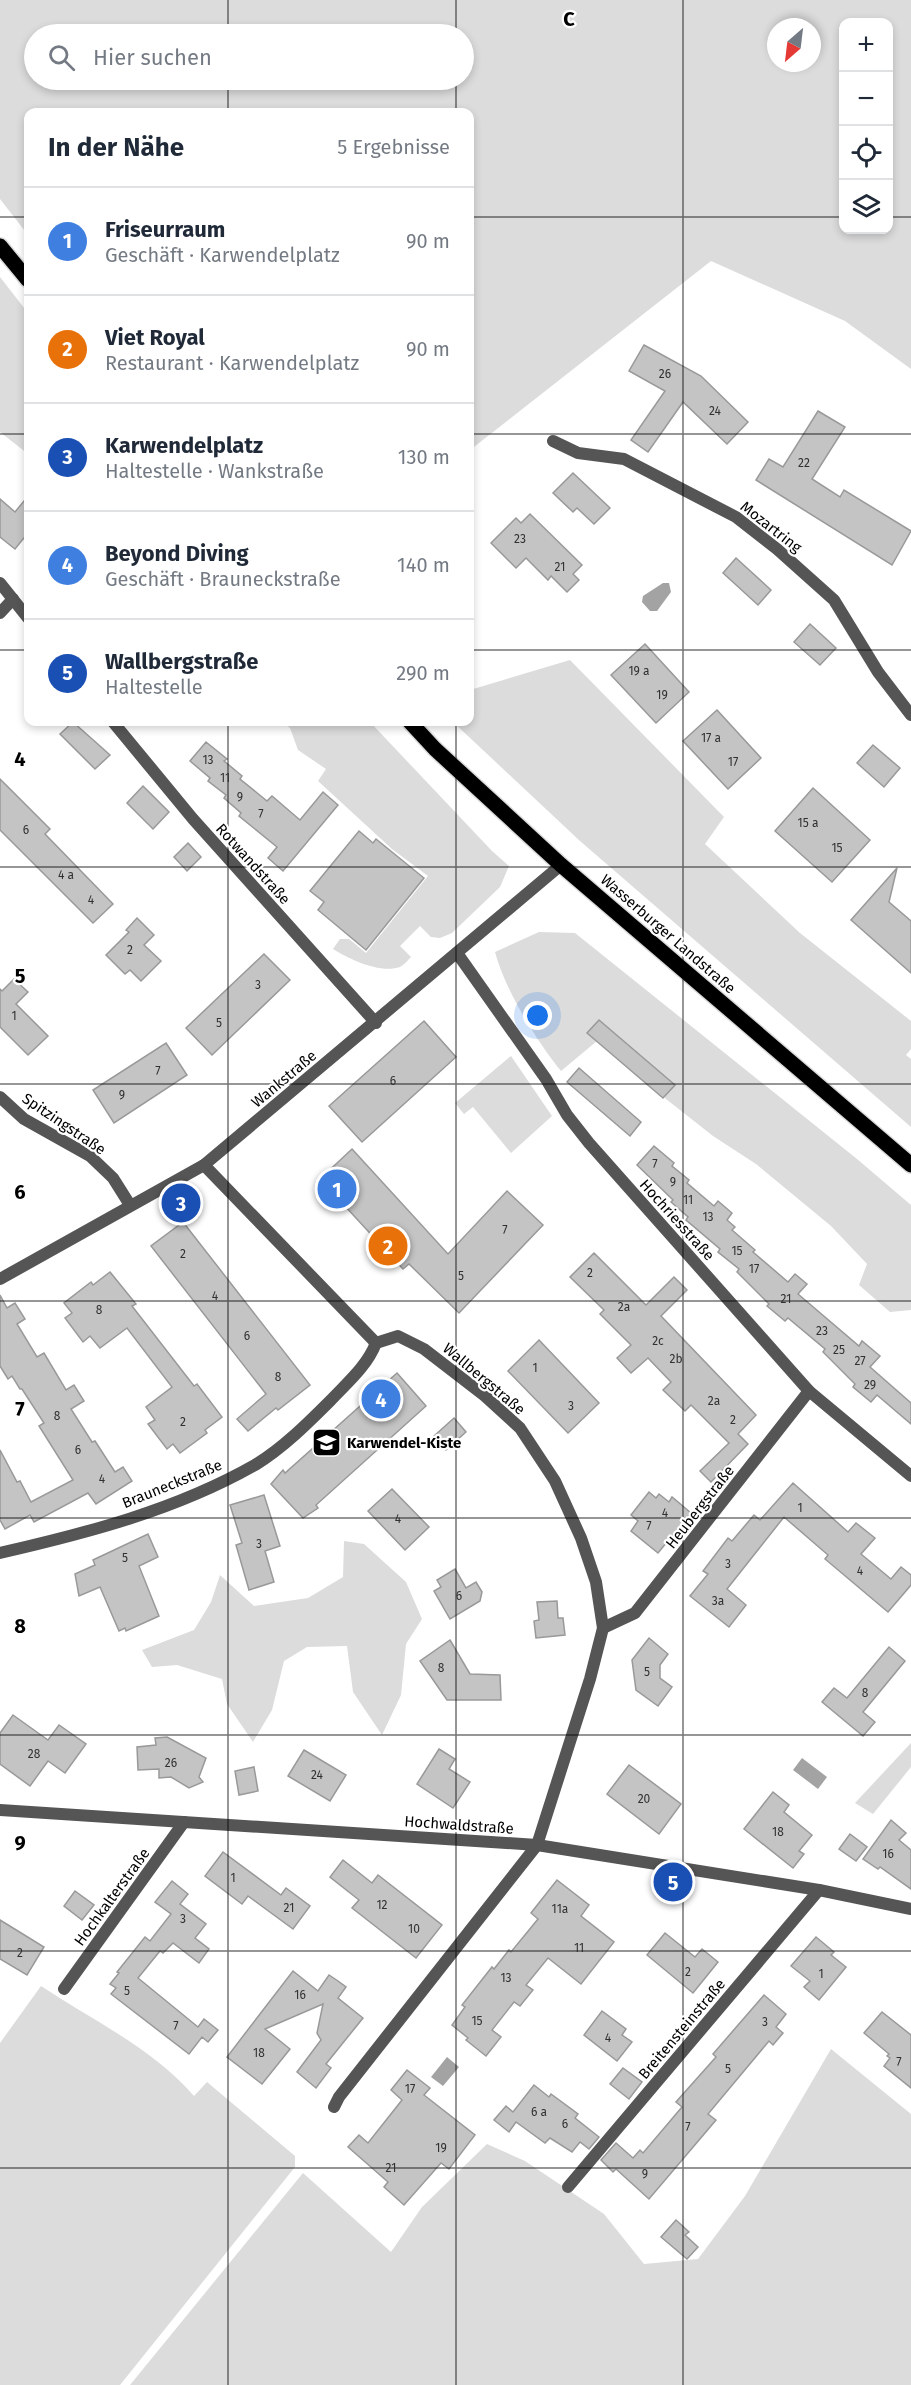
<!DOCTYPE html>
<html lang="de">
<head>
<meta charset="utf-8">
<style>
  :root { --surface:#fff; --page:#f2f2f3; --text:#1f2937; --muted:#747a83; --line:#e0e1e3; --accent:#000 }
  body { margin:0; font-family:"Fira Sans",sans-serif; background:var(--page); color:var(--text) }
  .controls { position:absolute; right:18px; top:18px; display:grid; overflow:hidden; border-radius:12px; box-shadow:0 3px 9px #0003 }
  .controls button { width:54px; height:54px; display:grid; place-items:center; padding:0; border:0; border-bottom:2px solid var(--line); background:var(--surface); color:var(--text); font:30px sans-serif }
  .compass { position:absolute; left:767px; top:18px; width:54px; height:54px; border-radius:50%; background:var(--surface); box-shadow:0 3px 9px #0003; rotate:208deg }
  .you { position:absolute; left:538px; top:1016px; width:21px; height:21px; margin:-15px; border:4px solid #fff; border-radius:50%; background:#1a73e8; box-shadow:0 0 0 9px #1a73e833 }
  .badge { display:grid; place-items:center; width:39px; height:39px; border-radius:50%; background:var(--accent); color:#fff; font-size:20px; font-weight:700 }
  .pin { position:absolute; translate:-50% -50%; border:3px solid #fff; box-shadow:0 2px 6px #0006 }
  .list { margin:0; padding:0; list-style:none }
  h2 { display:flex; justify-content:space-between; align-items:center; height:78px; margin:0; padding:0 24px; font-size:26px }
  h2 small { font-size:20px; font-weight:400; color:var(--muted) }
  .list li { display:grid; grid-template-columns:39px 1fr auto; gap:18px; align-items:center; box-sizing:border-box; height:108px; padding:0 24px; border-top:2px solid var(--line) }
  .list b { display:block; font-size:22px; white-space:nowrap }
  .list p { margin:0; font-size:20px; white-space:nowrap; color:var(--muted) }
  .list em { font-size:20px; font-style:normal; color:var(--muted) }
  .icon { flex:none; width:33px; height:33px; fill:none; stroke:currentColor; stroke-width:2; stroke-linecap:round; stroke-linejoin:round }
  .map { position:relative; flex:none; width:911px; height:2385px; overflow:hidden }
  .search { position:absolute; background:var(--surface); box-shadow:0 3px 9px #0003; left:24px; top:24px; width:450px; height:66px; display:flex; align-items:center; gap:15px; box-sizing:border-box; padding:0 21px; border-radius:33px; color:var(--muted); font-size:22px }
  .panel { position:absolute; background:var(--surface); box-shadow:0 3px 9px #0003; left:24px; top:108px; width:450px; height:618px; border-radius:12px }
  .map>svg:first-child { display:block }
</style>
</head>
<body>
<div class="map">
<svg width="911" height="2385" viewBox="0 0 911 2385">
  <rect width="100%" height="100%" fill="#fff"/>
  <!-- green -->
  <g fill="#dcdcdc" fill-rule="evenodd">
    <path d="M0 0H911V369L845 321 711 261 470 450V112H28V235L0 199ZM888 22V230H844V22ZM776 27H812V63H776ZM34 34H464V80H34Z"/>
    <polygon points="0,277 28,313 28,454 0,432"/>
    <polygon points="570,660 724,817 705,844 800,933 911,1021 911,1049 906,1055 911,1059 911,1127 580,841 453,722 470,722 470,690"/>
    <path d="M283 722H370L492 851 509 866 500 887 452 933 440 938 431 937 420 926 400 946 411 957C408 960 404 965 400 967 380 974 349 959 333 949L340 939H349L366 953 428 876 392 849 318 781 326 769 298 750 290 728Z"/>
    <path d="M539 932 575 933 857 1159 911 1205V1310L890 1312 859 1285 867 1264 831 1226 756 1164 713 1136 666 1099 622 1041H597L561 1071C536 1040 505 990 495 952Z"/>
    <polygon points="511,1056 552,1116 511,1153 473,1107 464,1114 455,1103"/>
    <polygon points="344,1541 364,1544 406,1582 422,1619 406,1644 401,1695 382,1735 353,1692 347,1646 307,1647 284,1661 272,1710 253,1742 227,1704 222,1679 177,1665 152,1667 142,1650 194,1630 211,1602 220,1575 254,1606 308,1598 343,1577"/>
    <polygon points="911,1743 911,1767 873,1814 855,1803"/>
    <path d="M41 1986C92 2020 154 2049 194 2096L207 2082 295 2156V2167L120 2385H0V2043Z"/>
    <polygon points="831,2049 911,2114 911,2385 130,2385 303,2173 391,2252 422,2207 487,2144 525,2161 604,2214 644,2264 698,2259 745,2196"/>
  </g>
  <!-- water -->
  <g fill="#a3a3a3">
    <polygon points="663,583 669,583 671,592 657,611 650,611 642,602 643,596"/>
    <polygon points="802,1758 827,1777 818,1789 793,1770"/>
    <polygon points="447,2057 459,2067 443,2086 431,2077"/>
  </g>
  <!-- building -->
  <g fill="#c4c4c4" stroke="#999" stroke-width="1.5">
    <polygon points="644,345 701,376 748,422 727,444 683,402 648,452 631,440 665,391 629,371"/>
    <polygon points="818,411 845,427 812,479 840,497 844,490 911,531 892,565 756,480 769,459 783,467"/>
    <polygon points="573,473 610,508 594,524 577,508 573,512 553,493"/>
    <polygon points="28,496 28,533 15,549 0,537 0,499 15,512"/>
    <polygon points="530,514 582,565 573,574 579,580 567,592 551,576 548,580 526,558 516,568 491,543 516,518 521,523"/>
    <polygon points="736,558 771,590 758,605 723,573"/>
    <polygon points="810,624 836,648 820,665 794,642"/>
    <polygon points="645,644 689,692 656,723 611,675"/>
    <polygon points="717,710 761,758 728,789 683,741"/>
    <polygon points="73,722 110,755 95,769 60,734"/>
    <polygon points="206,742 227,759 224,761 242,776 240,779 267,801 272,796 300,820 323,792 338,805 283,871 268,858 277,847 239,816 241,813 224,798 226,795 208,781 210,778 190,761"/>
    <polygon points="873,745 900,768 884,787 857,763"/>
    <polygon points="0,779 50,829 45,834 113,904 93,923 0,830"/>
    <polygon points="143,786 169,812 153,829 127,803"/>
    <polygon points="813,788 870,840 832,882 775,831"/>
    <polygon points="359,831 373,843 376,839 424,878 366,950 318,910 324,902 310,891"/>
    <polygon points="188,843 201,857 187,871 174,857"/>
    <polygon points="897,868 889,902 911,921 911,973 851,920"/>
    <polygon points="137,918 154,935 144,945 161,961 141,981 130,970 125,974 106,955 129,932 126,930"/>
    <polygon points="264,954 290,980 212,1055 186,1028"/>
    <polygon points="14,979 28,992 16,1004 48,1036 28,1055 0,1027 0,989 2,991"/>
    <polygon points="599,1020 675,1085 663,1098 587,1033"/>
    <polygon points="424,1021 456,1057 362,1142 329,1106"/>
    <polygon points="166,1043 187,1075 114,1123 93,1090"/>
    <polygon points="579,1068 641,1122 630,1136 567,1082"/>
    <polygon points="654,1146 674,1163 672,1166 689,1180 687,1183 714,1206 718,1201 732,1213 727,1220 735,1227 732,1230 755,1250 753,1252 788,1282 795,1274 807,1284 798,1294 859,1346 862,1341 880,1356 870,1367 911,1403 911,1424 877,1395 871,1402 853,1387 855,1384 823,1352 825,1349 788,1318 785,1321 767,1306 769,1304 737,1272 739,1269 718,1252 720,1249 686,1220 688,1217 671,1202 673,1200 637,1165"/>
    <polygon points="352,1149 448,1254 507,1191 543,1225 459,1313 409,1264 403,1269 320,1179"/>
    <polygon points="183,1222 310,1385 278,1410 276,1408 248,1431 237,1419 266,1394 151,1246"/>
    <polygon points="594,1253 646,1305 674,1277 687,1290 661,1316 756,1415 738,1434 748,1444 711,1482 700,1471 729,1443 691,1405 685,1411 663,1390 671,1382 648,1358 631,1373 617,1358 631,1345 600,1314 604,1310 570,1277"/>
    <polygon points="110,1272 136,1304 132,1306 194,1386 197,1384 222,1417 205,1430 207,1433 180,1453 173,1444 167,1449 148,1424 155,1420 146,1407 172,1387 127,1328 100,1348 90,1336 83,1342 65,1318 72,1313 64,1303 91,1282 93,1285"/>
    <polygon points="0,1295 7,1308 15,1303 25,1319 17,1324 37,1357 44,1353 66,1390 74,1385 84,1401 71,1409 92,1442 95,1441 115,1472 123,1467 132,1481 96,1504 88,1493 34,1522 30,1515 5,1529 0,1520 0,1450 17,1482 20,1481 31,1502 73,1480 39,1426 44,1423 22,1389 20,1389 12,1376 8,1379 0,1366"/>
    <polygon points="539,1340 599,1403 568,1433 508,1371"/>
    <polygon points="397,1373 426,1406 316,1505 318,1508 303,1518 271,1484 283,1470 285,1473"/>
    <polygon points="454,1418 466,1432 446,1450 434,1436"/>
    <polygon points="793,1483 848,1532 856,1523 875,1538 861,1554 891,1579 901,1567 911,1575 911,1585 888,1612 825,1559 828,1555 784,1517 727,1589 746,1605 729,1627 690,1596 708,1574 703,1571 728,1538 732,1541 754,1515 760,1520"/>
    <polygon points="392,1489 429,1527 405,1550 368,1511"/>
    <polygon points="649,1492 656,1498 659,1494 669,1502 672,1497 691,1513 658,1553 631,1531 638,1521 631,1515"/>
    <polygon points="264,1495 280,1546 265,1551 274,1582 249,1590 236,1545 242,1543 230,1505"/>
    <polygon points="148,1534 158,1557 139,1566 159,1616 126,1631 125,1628 119,1631 100,1587 79,1596 75,1574 95,1565 93,1560"/>
    <polygon points="455,1569 466,1588 476,1582 482,1592 480,1601 450,1619 434,1591 441,1587 437,1580"/>
    <polygon points="557,1601 558,1618 563,1618 565,1635 536,1638 534,1621 539,1620 537,1602"/>
    <polygon points="649,1638 668,1654 660,1665 660,1678 672,1687 658,1706 636,1690 632,1660"/>
    <polygon points="450,1640 470,1674 500,1675 501,1700 447,1700 420,1661"/>
    <polygon points="889,1647 905,1661 863,1712 875,1722 863,1736 822,1702 834,1688 847,1698"/>
    <polygon points="13,1715 48,1740 59,1725 86,1744 65,1773 48,1761 30,1786 0,1764 0,1733"/>
    <polygon points="167,1737 206,1758 199,1777 203,1782 189,1788 171,1777 159,1778 159,1769 138,1770 137,1747 156,1745 155,1738"/>
    <polygon points="439,1749 455,1759 449,1769 470,1782 453,1808 417,1784"/>
    <polygon points="304,1750 346,1775 330,1801 288,1776"/>
    <polygon points="629,1765 681,1804 659,1834 607,1794"/>
    <polygon points="254,1767 258,1791 239,1795 235,1771"/>
    <polygon points="773,1792 789,1805 784,1812 812,1835 799,1851 804,1854 793,1868 744,1829"/>
    <polygon points="891,1820 906,1833 899,1840 911,1850 911,1889 880,1867 878,1869 863,1859"/>
    <polygon points="850,1834 867,1847 856,1861 839,1849"/>
    <polygon points="223,1852 281,1895 286,1888 310,1906 293,1929 248,1896 242,1904 205,1876"/>
    <polygon points="343,1860 372,1883 378,1875 442,1925 416,1958 352,1908 359,1900 330,1877"/>
    <polygon points="557,1880 589,1905 581,1916 614,1942 581,1984 548,1958 526,1985 533,1990 520,2006 514,2002 492,2030 501,2037 486,2056 466,2040 468,2038 452,2025 465,2007 462,2005 492,1967 494,1969 509,1950 511,1952 538,1919 531,1913"/>
    <polygon points="172,1881 188,1894 180,1904 206,1924 195,1938 209,1949 199,1963 173,1943 163,1953 160,1951 138,1978 198,2027 204,2019 218,2030 208,2042 202,2037 189,2054 111,1994 116,1988 110,1984 119,1973 117,1972 145,1937 150,1941 171,1914 155,1902"/>
    <polygon points="75,1891 94,1905 82,1920 64,1906"/>
    <polygon points="0,1920 44,1947 27,1975 0,1959"/>
    <polygon points="665,1933 695,1957 702,1949 718,1962 693,1993 647,1955"/>
    <polygon points="816,1937 834,1952 831,1955 846,1967 819,2000 804,1987 810,1981 791,1966"/>
    <polygon points="293,1971 318,1991 329,1975 338,1981 346,1987 338,1998 363,2018 326,2064 331,2068 316,2088 297,2072 321,2040 317,2033 323,2004 265,2029 290,2049 262,2084 227,2057"/>
    <polygon points="764,1995 786,2014 776,2027 783,2033 773,2045 769,2041 708,2114 716,2120 649,2199 616,2169 613,2172 601,2160 616,2143 633,2158 640,2150 643,2153 682,2107 676,2102 716,2057 713,2054"/>
    <polygon points="602,2011 626,2029 622,2035 632,2042 617,2061 584,2035"/>
    <polygon points="882,2012 911,2035 911,2088 884,2066 890,2058 887,2056 889,2054 864,2033"/>
    <polygon points="623,2068 642,2082 629,2099 610,2084"/>
    <polygon points="407,2070 430,2088 424,2095 475,2135 449,2169 441,2163 404,2205 384,2187 388,2182 348,2147 359,2135 368,2143 402,2100 391,2090"/>
    <polygon points="534,2085 549,2097 551,2094 578,2114 575,2118 599,2137 589,2149 580,2142 572,2152 550,2138 545,2143 516,2122 509,2132 494,2120 506,2106 513,2112"/>
    <polygon points="676,2220 689,2232 685,2235 698,2247 687,2259 661,2237"/>
  </g>
  <g fill="none" stroke-linecap="round" stroke-linejoin="round">
    <defs>
      <g id="primary">
        <polyline points="0,246 28,280"/>
        <polyline points="410,722 435,749 561,865 911,1165"/>
      </g>
    </defs>
    <!-- primary casing -->
    <use href="#primary" stroke="#dbdbdb" stroke-width="18"/>
    <!-- minor -->
    <g stroke="#555" stroke-width="12">
      <polyline points="553,441 578,453 624,459 736,517 777,549 834,600 878,672 911,715"/>
      <polyline points="0,583 28,618"/>
      <polyline points="0,613 13,599"/>
      <polyline points="113,722 193,819 376,1023"/>
      <polyline points="457,953 546,1079 567,1115 589,1143 809,1391 911,1476"/>
      <polyline points="0,1097 24,1119 90,1156 113,1178 130,1205"/>
      <polyline points="204,1165 376,1343"/>
      <polyline points="0,1279 204,1165 561,865"/>
      <path d="M0 1553C87 1533 176 1510 255 1465 283 1448 308 1423 331 1400 348 1382 367 1366 376 1343"/>
      <polyline points="603,1628 635,1613 809,1391"/>
      <polyline points="0,1810 537,1845 819,1890 911,1909"/>
      <polyline points="64,1989 184,1822"/>
      <polyline points="334,2107 339,2097 537,1845 590,1679 603,1628 596,1582 581,1538 555,1481 520,1428 485,1396 424,1349 398,1336 376,1343"/>
      <polyline points="568,2187 819,1890"/>
    </g>
    <!-- primary -->
    <use href="#primary" stroke="#000" stroke-width="15"/>
  </g>
  <!-- grid -->
  <path fill="none" stroke="#000" stroke-width="1.5" stroke-opacity="0.55" d="M228 0V34M456 0V34M683 0V2385M228 80V112M456 80V112M0 217H28M470 217H844M888 217H911M0 434H28M470 434H911M0 650H28M470 650H911M228 722V2385M456 722V2385M0 867H911M0 1084H911M0 1301H911M0 1518H911M0 1735H911M0 1951H911M0 2168H911"/>
  <!-- icons -->
  <defs>
    <symbol id="school-square" viewBox="-11 -11 22 22"><rect x="-9" y="-9" width="18" height="18" rx="4" fill="#000" stroke="#fff"/><path d="M0-5L7-2L0 1L-7-2ZM-4 1L0 2.5L4 1V4Q0 6-4 4Z" fill="#fff"/></symbol>
  </defs>
  <g fill-rule="evenodd">
    <use href="#school-square" x="310" y="1426" width="33" height="33"/>
  </g>
  <g text-anchor="middle" dominant-baseline="central" stroke-width="4.5" stroke-linejoin="round" paint-order="stroke">
    <!-- number labels -->
    <g font-size="12" fill="#313131">
      <text x="665" y="374">26</text>
      <text x="715" y="411">24</text>
      <text x="804" y="463">22</text>
      <text x="520" y="539">23</text>
      <text x="560" y="567">21</text>
      <text x="639" y="671">19 a</text>
      <text x="662" y="695">19</text>
      <text x="711" y="738">17 a</text>
      <text x="208" y="760">13</text>
      <text x="733" y="762">17</text>
      <text x="225" y="778">11</text>
      <text x="240" y="797">9</text>
      <text x="261" y="814">7</text>
      <text x="808" y="823">15 a</text>
      <text x="26" y="830">6</text>
      <text x="837" y="848">15</text>
      <text x="66" y="875">4 a</text>
      <text x="91" y="900">4</text>
      <text x="130" y="950">2</text>
      <text x="258" y="985">3</text>
      <text x="14" y="1016">1</text>
      <text x="219" y="1023">5</text>
      <text x="158" y="1071">7</text>
      <text x="393" y="1081">6</text>
      <text x="122" y="1095">9</text>
      <text x="655" y="1164">7</text>
      <text x="673" y="1182">9</text>
      <text x="688" y="1200">11</text>
      <text x="708" y="1217">13</text>
      <text x="505" y="1230">7</text>
      <text x="737" y="1251">15</text>
      <text x="183" y="1254">2</text>
      <text x="754" y="1269">17</text>
      <text x="590" y="1273">2</text>
      <text x="461" y="1276">5</text>
      <text x="215" y="1296">4</text>
      <text x="786" y="1299">21</text>
      <text x="624" y="1307">2a</text>
      <text x="99" y="1310">8</text>
      <text x="822" y="1331">23</text>
      <text x="247" y="1336">6</text>
      <text x="658" y="1341">2c</text>
      <text x="839" y="1350">25</text>
      <text x="676" y="1359">2b</text>
      <text x="860" y="1361">27</text>
      <text x="535" y="1368">1</text>
      <text x="278" y="1377">8</text>
      <text x="870" y="1385">29</text>
      <text x="714" y="1401">2a</text>
      <text x="571" y="1406">3</text>
      <text x="57" y="1416">8</text>
      <text x="733" y="1420">2</text>
      <text x="183" y="1422">2</text>
      <text x="78" y="1450">6</text>
      <text x="102" y="1479">4</text>
      <text x="800" y="1508">1</text>
      <text x="665" y="1513">4</text>
      <text x="398" y="1519">4</text>
      <text x="649" y="1526">7</text>
      <text x="259" y="1544">3</text>
      <text x="125" y="1558">5</text>
      <text x="728" y="1564">3</text>
      <text x="860" y="1571">4</text>
      <text x="459" y="1596">6</text>
      <text x="718" y="1601">3a</text>
      <text x="441" y="1668">8</text>
      <text x="647" y="1672">5</text>
      <text x="865" y="1693">8</text>
      <text x="34" y="1754">28</text>
      <text x="171" y="1763">26</text>
      <text x="317" y="1775">24</text>
      <text x="644" y="1799">20</text>
      <text x="778" y="1832">18</text>
      <text x="888" y="1854">16</text>
      <text x="233" y="1878">1</text>
      <text x="382" y="1905">12</text>
      <text x="289" y="1908">21</text>
      <text x="560" y="1909">11a</text>
      <text x="183" y="1919">3</text>
      <text x="414" y="1929">10</text>
      <text x="579" y="1948">11</text>
      <text x="20" y="1953">2</text>
      <text x="688" y="1972">2</text>
      <text x="821" y="1974">1</text>
      <text x="506" y="1978">13</text>
      <text x="127" y="1991">5</text>
      <text x="300" y="1995">16</text>
      <text x="477" y="2021">15</text>
      <text x="765" y="2022">3</text>
      <text x="176" y="2026">7</text>
      <text x="608" y="2038">4</text>
      <text x="259" y="2053">18</text>
      <text x="899" y="2062">7</text>
      <text x="728" y="2069">5</text>
      <text x="410" y="2089">17</text>
      <text x="539" y="2112">6 a</text>
      <text x="565" y="2124">6</text>
      <text x="688" y="2127">7</text>
      <text x="441" y="2148">19</text>
      <text x="391" y="2168">21</text>
      <text x="645" y="2174">9</text>
    </g>
    <!-- street labels -->
    <g font-size="15" fill="#000" stroke="#fff">
      <text transform="translate(771 527) rotate(38)">Mozartring</text>
      <text transform="translate(253 864) rotate(48)">Rotwandstraße</text>
      <text transform="translate(668 934) rotate(41)">Wasserburger Landstraße</text>
      <text transform="translate(284 1079) rotate(-40)">Wankstraße</text>
      <text transform="translate(64 1124) rotate(34)">Spitzingstraße</text>
      <text transform="translate(677 1220) rotate(48)">Hochriesstraße</text>
      <text transform="translate(484 1379) rotate(40)">Wallbergstraße</text>
      <text transform="translate(172 1484) rotate(-22)">Brauneckstraße</text>
      <text transform="translate(700 1507) rotate(-52)">Heubergstraße</text>
      <text transform="translate(459 1825) rotate(4)">Hochwaldstraße</text>
      <text transform="translate(112 1897) rotate(-54)">Hochkalterstraße</text>
      <text transform="translate(682 2029) rotate(-50)">Breitensteinstraße</text>
    </g>
    <!-- poi labels -->
    <g font-size="15" font-weight="bold" fill="#000" stroke="#fff" text-anchor="start">
      <text x="347" y="1443">Karwendel-Kiste</text>
    </g>
  </g>
  <g font-size="20" text-anchor="middle" font-weight="bold" fill="#000" stroke="#fff" stroke-width="4.5" stroke-linejoin="round" paint-order="stroke">
    <text x="569" y="26">C</text>
    <text x="20" y="766">4</text>
    <text x="20" y="983">5</text>
    <text x="20" y="1199">6</text>
    <text x="20" y="1416">7</text>
    <text x="20" y="1633">8</text>
    <text x="20" y="1850">9</text>
  </g>
</svg>
<div class="controls">
<button>+</button>
<button>−</button>
<button><svg class="icon" aria-label="locate" viewBox="0 0 24 24"><circle cx="12" cy="12" r="6"/><path d="M12 2v4M12 18v4M2 12h4M18 12h4"/></svg></button>
<button><svg class="icon" aria-label="layers" viewBox="0 0 24 24"><path d="M12 4l9 5-9 5-9-5zM3 14l9 5 9-5"/></svg></button>
</div>
<svg class="compass" viewBox="-18 -18 36 36"><path d="M0-13l5 13h-10z" fill="#e53935"/><path d="M0 13l5-13h-10z" fill="#747a83"/></svg>
<div class="you"></div>
<div class="pin badge" style="left:337px;top:1189px;background:#3f7fe0">1</div>
<div class="pin badge" style="left:388px;top:1246px;background:#e8710a">2</div>
<div class="pin badge" style="left:181px;top:1203px;background:#1a4fb4">3</div>
<div class="pin badge" style="left:381px;top:1399px;background:#3f7fe0">4</div>
<div class="pin badge" style="left:673px;top:1882px;background:#1a4fb4">5</div>
<div class="search"><svg class="icon" aria-label="search" viewBox="0 0 24 24"><circle cx="10" cy="10" r="6"/><path d="M15 15l6 6"/></svg>Hier suchen</div>
<section class="panel">
<h2>In der Nähe<small>5 Ergebnisse</small></h2>
<ul class="list">
<li><span class="badge" style="background:#3f7fe0">1</span><div><b>Friseurraum</b><p>Geschäft · Karwendelplatz</p></div><em>90 m</em></li>
<li><span class="badge" style="background:#e8710a">2</span><div><b>Viet Royal</b><p>Restaurant · Karwendelplatz</p></div><em>90 m</em></li>
<li><span class="badge" style="background:#1a4fb4">3</span><div><b>Karwendelplatz</b><p>Haltestelle · Wankstraße</p></div><em>130 m</em></li>
<li><span class="badge" style="background:#3f7fe0">4</span><div><b>Beyond Diving</b><p>Geschäft · Brauneckstraße</p></div><em>140 m</em></li>
<li><span class="badge" style="background:#1a4fb4">5</span><div><b>Wallbergstraße</b><p>Haltestelle</p></div><em>290 m</em></li>
</ul>
</section>
</div>
</body>
</html>
